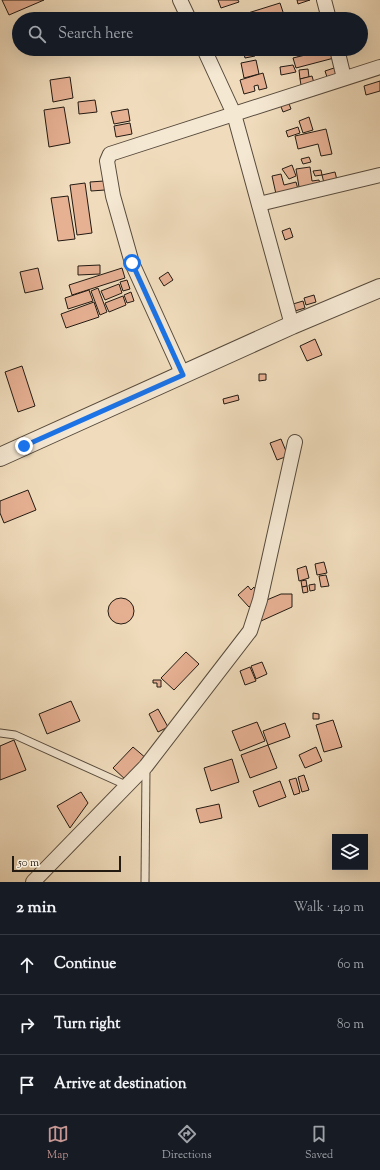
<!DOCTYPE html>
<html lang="en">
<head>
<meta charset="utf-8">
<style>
  :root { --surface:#171b24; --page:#20242c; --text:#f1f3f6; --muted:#9ea1a6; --line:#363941; --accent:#c59692 }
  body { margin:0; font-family:"Sorts Mill Goudy",serif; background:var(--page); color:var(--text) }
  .controls { position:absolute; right:12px; bottom:12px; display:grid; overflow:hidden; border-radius:0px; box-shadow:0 4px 16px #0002 }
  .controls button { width:36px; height:36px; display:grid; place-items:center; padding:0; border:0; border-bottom:1px solid var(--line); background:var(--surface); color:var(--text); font:20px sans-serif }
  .scale { position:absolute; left:12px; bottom:10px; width:109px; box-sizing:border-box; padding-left:4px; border:2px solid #231a12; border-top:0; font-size:11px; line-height:14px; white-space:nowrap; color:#231a12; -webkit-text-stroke:3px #f5e8d3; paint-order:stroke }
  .stop { position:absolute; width:12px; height:12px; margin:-9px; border:3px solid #1a73e8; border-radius:50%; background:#fff }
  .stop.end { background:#1a73e8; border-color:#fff; box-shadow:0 1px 4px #0008 }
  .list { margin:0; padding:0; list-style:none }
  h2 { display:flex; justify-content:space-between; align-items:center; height:52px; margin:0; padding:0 16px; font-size:17px }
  h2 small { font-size:13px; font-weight:400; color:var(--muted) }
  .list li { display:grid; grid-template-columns:26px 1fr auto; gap:12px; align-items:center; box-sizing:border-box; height:60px; padding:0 16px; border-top:1px solid var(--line) }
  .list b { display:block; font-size:15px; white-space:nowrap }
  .list em { font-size:13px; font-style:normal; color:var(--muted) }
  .icon { flex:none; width:22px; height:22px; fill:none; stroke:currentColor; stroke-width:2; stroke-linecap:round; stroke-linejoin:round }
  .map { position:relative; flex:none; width:380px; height:882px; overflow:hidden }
  .search { position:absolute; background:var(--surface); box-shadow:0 4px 16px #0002; left:12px; right:12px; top:12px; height:44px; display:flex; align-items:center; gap:10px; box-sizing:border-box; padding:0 14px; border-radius:22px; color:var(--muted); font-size:15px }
  .sheet { height:232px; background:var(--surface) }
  nav { display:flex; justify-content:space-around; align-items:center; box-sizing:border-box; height:56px; border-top:1px solid var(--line); background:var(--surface); font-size:11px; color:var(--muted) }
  nav a { display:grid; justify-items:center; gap:2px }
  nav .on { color:var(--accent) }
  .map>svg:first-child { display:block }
</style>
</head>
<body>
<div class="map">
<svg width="380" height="882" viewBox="0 0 380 882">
  <rect width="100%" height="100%" fill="#f0dcbc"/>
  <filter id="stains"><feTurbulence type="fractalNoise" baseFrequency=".005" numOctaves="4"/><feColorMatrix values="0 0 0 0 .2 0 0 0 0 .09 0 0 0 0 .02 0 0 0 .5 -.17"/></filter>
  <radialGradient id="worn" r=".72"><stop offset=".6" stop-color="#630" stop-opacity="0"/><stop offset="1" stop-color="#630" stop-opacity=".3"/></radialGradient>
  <!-- building -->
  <g fill="#e6b093" stroke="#231a12">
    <polygon points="2,0 44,0 9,15"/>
    <polygon points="218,0 238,0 239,2 221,8"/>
    <polygon points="297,0 310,0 298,4"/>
    <polygon points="280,3 284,15 269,19 250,19 248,13"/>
    <polygon points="243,49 253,49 255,56 245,58"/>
    <polygon points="295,49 319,49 319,50 297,56"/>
    <polygon points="330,49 334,58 296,68 293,58"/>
    <polygon points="256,60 259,74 244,78 241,63"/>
    <polygon points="293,65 296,72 281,75 280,67"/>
    <polygon points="334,68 337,77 328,80 325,71"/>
    <polygon points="308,69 309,77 300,79 299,70"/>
    <polygon points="263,73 267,88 259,90 258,85 254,86 255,91 244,94 240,80"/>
    <polygon points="312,76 314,83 301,85 300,79"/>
    <polygon points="70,77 73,98 53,102 50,80"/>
    <polygon points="380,81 380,91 366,95 364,86"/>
    <polygon points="95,100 97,112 79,114 78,102"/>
    <polygon points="288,101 291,109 283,112 280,104"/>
    <polygon points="64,107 70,143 49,147 44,110"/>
    <polygon points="128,109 130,121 114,124 111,112"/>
    <polygon points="309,117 313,130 303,133 299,121"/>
    <polygon points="130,123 132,134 116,137 114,126"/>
    <polygon points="298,127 300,133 288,137 286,131"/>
    <polygon points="326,129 332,154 321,156 318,144 298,149 295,136"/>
    <polygon points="309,157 311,162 303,164 301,159"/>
    <polygon points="292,165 296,176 289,179 282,169"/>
    <polygon points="310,167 312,181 319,180 320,184 299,187 296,169"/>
    <polygon points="321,170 322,175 315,176 313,171"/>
    <polygon points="335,172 337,180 324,183 322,175"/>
    <polygon points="281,174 284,185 296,182 298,189 276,194 272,176"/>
    <polygon points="104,181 105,190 91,191 90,182"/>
    <polygon points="85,183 92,233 77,235 70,185"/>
    <polygon points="68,196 75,239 58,241 51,198"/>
    <polygon points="290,228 293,237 285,240 282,231"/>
    <polygon points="100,265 100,274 78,275 78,266"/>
    <polygon points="38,268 43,289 25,293 20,272"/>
    <polygon points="122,268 125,278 72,295 69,285"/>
    <polygon points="168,272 173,280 164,286 159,278"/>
    <polygon points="127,280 130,289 123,291 120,282"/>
    <polygon points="119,284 122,293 105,300 101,291"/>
    <polygon points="98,288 107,312 100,315 91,291"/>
    <polygon points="89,290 93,301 68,309 65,298"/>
    <polygon points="131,292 134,301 127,303 124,295"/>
    <polygon points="314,295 316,302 306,305 304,298"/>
    <polygon points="123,296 126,305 109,312 105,303"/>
    <polygon points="303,301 305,308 295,311 293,304"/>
    <polygon points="94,302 99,317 66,328 61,314"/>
    <polygon points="315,339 322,355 307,361 300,346"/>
    <polygon points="22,366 35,406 18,412 5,372"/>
    <polygon points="259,374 266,374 266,380 259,381"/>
    <polygon points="238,395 239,400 224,404 223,399"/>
    <polygon points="281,439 288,456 277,460 270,443"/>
    <polygon points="28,490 36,510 4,523 0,513 0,501"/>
    <polygon points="324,562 327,573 317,575 315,564"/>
    <polygon points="306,566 309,578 299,581 297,569"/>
    <polygon points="326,575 329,586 321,587 319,576"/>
    <polygon points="306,580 307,586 302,587 301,581"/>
    <polygon points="315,584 315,590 310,591 309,585"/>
    <polygon points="248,586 251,590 254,587 260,597 249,607 238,595"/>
    <polygon points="307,586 308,592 303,593 302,587"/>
    <polygon points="281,594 292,594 292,607 261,621 257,614 262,602"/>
    <circle cx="121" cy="611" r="13"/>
    <polygon points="186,652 199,664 174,690 161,678"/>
    <polygon points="262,662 267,674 256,679 251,666"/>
    <polygon points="250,667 256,681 245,685 240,671"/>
    <polygon points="153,680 161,680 161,687 157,687 157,683 153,683"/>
    <polygon points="71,701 80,721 47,734 39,714"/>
    <polygon points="158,709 168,727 158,732 149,714"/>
    <polygon points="313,713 319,714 319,719 313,719"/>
    <polygon points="333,720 342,747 324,752 316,725"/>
    <polygon points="257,722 265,741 240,751 232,731"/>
    <polygon points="285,723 290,737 268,745 263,731"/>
    <polygon points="14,740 26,770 0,780 0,746"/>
    <polygon points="268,745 277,768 250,778 241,755"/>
    <polygon points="133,747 147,759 127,781 113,768"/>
    <polygon points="316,747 322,761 305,768 299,755"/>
    <polygon points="232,759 239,782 211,791 204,768"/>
    <polygon points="304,775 309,790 302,792 298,777"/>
    <polygon points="296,778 300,793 294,795 289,780"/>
    <polygon points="280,781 286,797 259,807 253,791"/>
    <polygon points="81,792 88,803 70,828 57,806"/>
    <polygon points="219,804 222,818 200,823 196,809"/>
  </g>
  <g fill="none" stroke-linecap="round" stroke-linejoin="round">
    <defs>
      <g id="service">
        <polyline points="0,733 15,735 128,786"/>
        <polyline points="145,882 146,768"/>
      </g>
      <g id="minor">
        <polyline points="180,0 189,19"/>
        <polyline points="324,0 329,19"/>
        <polyline points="204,49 234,114 292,325"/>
        <polyline points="337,49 344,78"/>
        <polyline points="259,204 380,175"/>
        <polyline points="183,375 132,263 113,196 107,161 110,154 380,67"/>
        <polyline points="33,882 146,766 250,631 260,600 295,442"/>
      </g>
      <polyline id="tertiary" points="0,457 292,325 380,288"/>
    </defs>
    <!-- service casing -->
    <use href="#service" stroke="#564a3c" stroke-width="9"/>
    <!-- minor casing -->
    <use href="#minor" stroke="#564a3c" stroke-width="16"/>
    <!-- tertiary casing -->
    <use href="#tertiary" stroke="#564a3c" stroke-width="20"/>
    <!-- service -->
    <use href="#service" stroke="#f5e8d3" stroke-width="7"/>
    <!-- minor -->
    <use href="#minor" stroke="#f5e8d3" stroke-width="14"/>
    <!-- tertiary -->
    <use href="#tertiary" stroke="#f5e8d3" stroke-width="18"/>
  </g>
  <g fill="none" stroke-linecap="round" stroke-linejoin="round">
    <!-- route -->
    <polyline stroke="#1a73e8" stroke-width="5" points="24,446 183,375 132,263"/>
  </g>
  <rect width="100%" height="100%" filter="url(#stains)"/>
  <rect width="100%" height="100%" fill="url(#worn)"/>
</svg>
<div class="controls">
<button><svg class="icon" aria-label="layers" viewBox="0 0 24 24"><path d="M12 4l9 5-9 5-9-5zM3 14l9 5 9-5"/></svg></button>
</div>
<div class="scale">50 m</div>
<div class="stop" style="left:132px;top:263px"></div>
<div class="stop end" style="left:24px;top:446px"></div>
<div class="search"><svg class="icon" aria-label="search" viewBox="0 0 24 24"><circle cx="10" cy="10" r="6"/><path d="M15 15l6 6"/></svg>Search here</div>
</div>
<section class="sheet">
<h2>2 min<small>Walk · 140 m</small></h2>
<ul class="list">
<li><svg class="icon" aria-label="ahead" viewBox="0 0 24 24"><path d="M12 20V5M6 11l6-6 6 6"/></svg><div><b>Continue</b></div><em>60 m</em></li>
<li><svg class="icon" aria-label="right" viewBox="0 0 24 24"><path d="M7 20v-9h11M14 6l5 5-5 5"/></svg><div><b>Turn right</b></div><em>80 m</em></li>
<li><svg class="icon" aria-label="arrive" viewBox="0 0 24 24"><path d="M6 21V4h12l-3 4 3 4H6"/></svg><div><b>Arrive at destination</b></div></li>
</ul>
</section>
<nav>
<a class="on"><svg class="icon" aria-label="map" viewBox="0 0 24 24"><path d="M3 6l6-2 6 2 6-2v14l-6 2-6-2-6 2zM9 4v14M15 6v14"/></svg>Map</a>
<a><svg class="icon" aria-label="directions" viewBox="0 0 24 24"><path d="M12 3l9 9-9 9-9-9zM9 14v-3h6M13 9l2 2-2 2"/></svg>Directions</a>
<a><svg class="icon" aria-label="saved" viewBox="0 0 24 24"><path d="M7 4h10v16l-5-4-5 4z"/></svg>Saved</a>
</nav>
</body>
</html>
